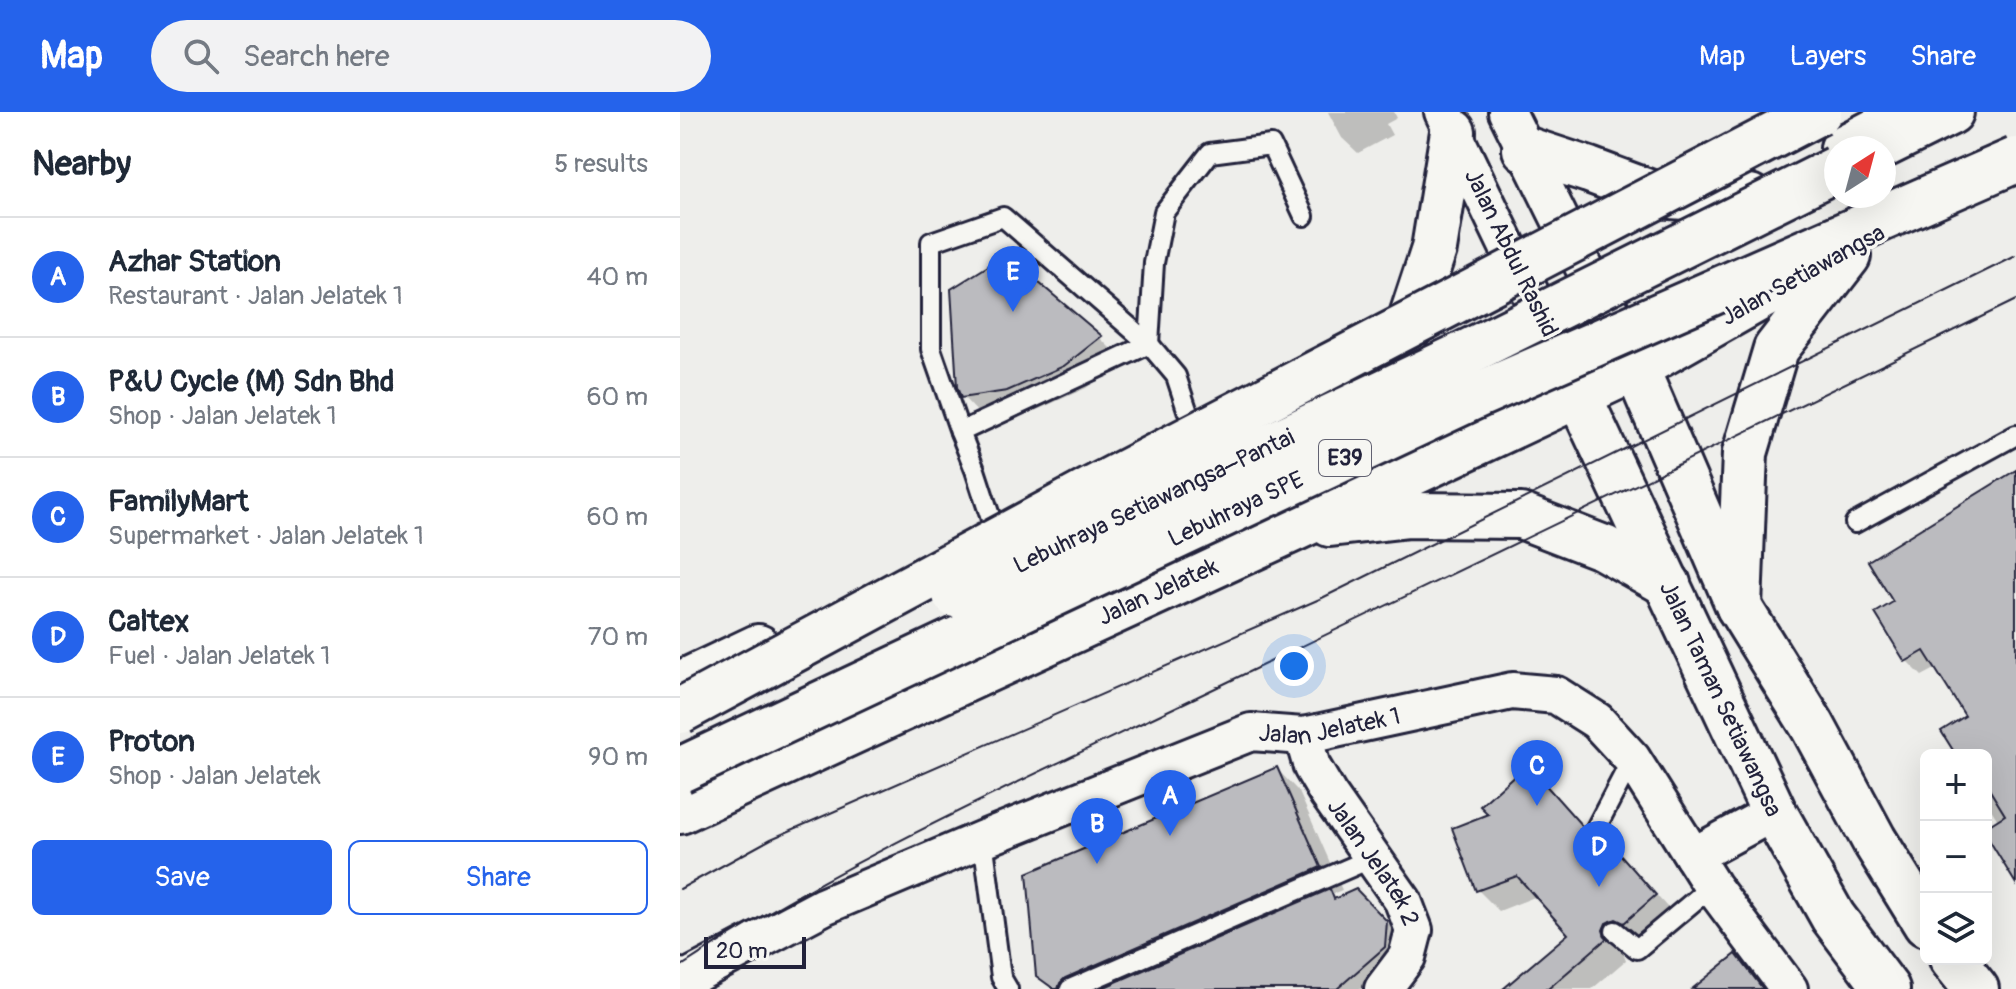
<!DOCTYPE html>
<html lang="en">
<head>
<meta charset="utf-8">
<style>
  :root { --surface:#fff; --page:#f2f2f3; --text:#1f2937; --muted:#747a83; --line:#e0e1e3; --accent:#2563eb }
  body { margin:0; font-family:Pangolin,sans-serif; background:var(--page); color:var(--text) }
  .controls { position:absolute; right:24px; bottom:24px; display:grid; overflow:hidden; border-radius:12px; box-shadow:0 8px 32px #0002 }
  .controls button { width:72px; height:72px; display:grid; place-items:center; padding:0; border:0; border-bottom:2px solid var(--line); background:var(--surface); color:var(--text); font:40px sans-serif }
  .compass { position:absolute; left:1144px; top:24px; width:72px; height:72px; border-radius:50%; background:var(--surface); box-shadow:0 8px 32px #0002; rotate:36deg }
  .scale { position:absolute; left:24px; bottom:20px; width:102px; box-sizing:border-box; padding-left:8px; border:4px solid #22223b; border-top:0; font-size:22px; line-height:28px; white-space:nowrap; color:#22223b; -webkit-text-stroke:6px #f6f6f2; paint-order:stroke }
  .you { position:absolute; left:614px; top:554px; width:28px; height:28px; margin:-20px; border:6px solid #fff; border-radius:50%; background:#1a73e8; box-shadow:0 0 0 12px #1a73e833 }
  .badge { display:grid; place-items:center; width:52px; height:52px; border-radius:50%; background:var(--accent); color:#fff; font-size:26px; font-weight:700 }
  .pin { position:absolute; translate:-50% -66px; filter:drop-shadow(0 2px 4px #0008) }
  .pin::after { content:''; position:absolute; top:42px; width:28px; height:24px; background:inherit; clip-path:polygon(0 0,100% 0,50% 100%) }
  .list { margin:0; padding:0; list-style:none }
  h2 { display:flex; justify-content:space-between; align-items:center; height:104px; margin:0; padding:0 32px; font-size:34px }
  h2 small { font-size:26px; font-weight:400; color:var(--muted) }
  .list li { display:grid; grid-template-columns:52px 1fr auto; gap:24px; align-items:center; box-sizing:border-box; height:120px; padding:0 32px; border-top:2px solid var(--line) }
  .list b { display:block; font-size:30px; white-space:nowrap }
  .list p { margin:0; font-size:26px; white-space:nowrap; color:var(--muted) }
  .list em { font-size:26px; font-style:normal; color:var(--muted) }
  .actions { display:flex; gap:16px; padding:24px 32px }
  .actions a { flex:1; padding:18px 0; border:2px solid var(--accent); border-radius:12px; text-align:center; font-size:28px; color:var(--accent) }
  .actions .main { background:var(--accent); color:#fff }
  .icon { flex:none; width:44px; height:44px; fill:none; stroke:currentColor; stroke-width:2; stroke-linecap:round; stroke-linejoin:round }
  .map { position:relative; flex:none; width:1336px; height:877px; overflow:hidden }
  header { display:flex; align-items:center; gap:48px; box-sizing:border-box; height:112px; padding:0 40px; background:var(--accent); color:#fff }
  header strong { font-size:38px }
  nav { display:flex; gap:44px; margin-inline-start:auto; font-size:28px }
  .search { width:560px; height:72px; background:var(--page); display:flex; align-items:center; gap:20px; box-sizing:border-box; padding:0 28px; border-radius:44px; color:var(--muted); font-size:30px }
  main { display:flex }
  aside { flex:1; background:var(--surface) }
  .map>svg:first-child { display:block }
</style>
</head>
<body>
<header>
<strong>Map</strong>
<div class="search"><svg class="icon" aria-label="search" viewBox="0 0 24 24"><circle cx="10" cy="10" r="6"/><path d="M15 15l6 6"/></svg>Search here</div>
<nav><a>Map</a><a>Layers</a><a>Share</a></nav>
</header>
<main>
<aside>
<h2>Nearby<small>5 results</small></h2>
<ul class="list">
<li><span class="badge">A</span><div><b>Azhar Station</b><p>Restaurant · Jalan Jelatek 1</p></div><em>40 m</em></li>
<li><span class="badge">B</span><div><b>P&amp;U Cycle (M) Sdn Bhd</b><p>Shop · Jalan Jelatek 1</p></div><em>60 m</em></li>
<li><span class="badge">C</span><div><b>FamilyMart</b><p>Supermarket · Jalan Jelatek 1</p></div><em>60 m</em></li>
<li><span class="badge">D</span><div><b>Caltex</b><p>Fuel · Jalan Jelatek 1</p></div><em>70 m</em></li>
<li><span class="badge">E</span><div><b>Proton</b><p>Shop · Jalan Jelatek</p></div><em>90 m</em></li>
</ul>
<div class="actions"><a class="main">Save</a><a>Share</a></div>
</aside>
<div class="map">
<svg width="1336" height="877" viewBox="0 0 1336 877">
  <rect width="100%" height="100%" fill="#eeeeeb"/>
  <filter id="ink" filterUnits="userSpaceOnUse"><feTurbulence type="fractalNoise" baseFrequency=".0125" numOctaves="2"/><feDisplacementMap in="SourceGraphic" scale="16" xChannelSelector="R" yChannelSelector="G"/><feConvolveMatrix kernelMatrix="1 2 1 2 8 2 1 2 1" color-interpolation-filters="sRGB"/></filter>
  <g filter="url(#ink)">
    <!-- shadow -->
    <g fill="#0003">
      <polygon points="648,0 714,0 717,6 706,12 712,23 678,41 662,26"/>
      <polygon points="326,146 420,226 442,248 406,276 350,301 305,308 283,285"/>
      <polygon points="1336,361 1336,768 1306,719 1319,710 1306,689 1306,643 1278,643 1287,605 1257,556 1242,564 1227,549 1197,502 1216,490"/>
      <polygon points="597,657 619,680 662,778 652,782 657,787 676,779 729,833 704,877 372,877 358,863"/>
      <polygon points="867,675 921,736 945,748 995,804 947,831 943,840 946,848 912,877 826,877 891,822 857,784 819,799 798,778 774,717 811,703"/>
      <polygon points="1056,845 1077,865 1086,877 1017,877"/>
    </g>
    <!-- building -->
    <g fill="#bbbbbf" stroke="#22223b" stroke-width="2">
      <polygon points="326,143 422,224 384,254 327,279 281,286 277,275 271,177"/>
      <polygon points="1336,358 1336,772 1306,723 1306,715 1325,703 1306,672 1306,643 1276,643 1261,619 1285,604 1244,539 1225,550 1195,501 1213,490 1188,449"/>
      <polygon points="847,652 903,715 895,733 897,740 907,745 913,743 918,739 925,725 976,783 944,811 936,807 926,811 923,818 926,827 868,877 823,877 888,822 837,764 796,779 772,716 808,702 800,694"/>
      <polygon points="597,655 641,755 385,866 380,871 378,877 374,877 356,864 347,761"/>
      <polygon points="650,777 654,787 676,777 707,809 705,835 657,877 420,877"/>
      <polygon points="1056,842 1083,877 1012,877"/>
    </g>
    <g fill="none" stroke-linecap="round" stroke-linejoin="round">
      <defs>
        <g id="service">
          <polyline points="469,232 474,151 484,100 530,41 591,33 624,104"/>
          <polyline points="280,320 251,237 251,130 323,105 469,232"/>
          <polyline points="1175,411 1336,323"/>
          <polyline points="308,430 311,407 295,358 280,320 469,232 496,264 516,325"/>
          <polyline points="303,727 321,865 328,877"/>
          <polyline points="907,733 952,647"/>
          <polyline points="935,819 957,837 1032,774"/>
          <polyline points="390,877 692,746"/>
        </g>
        <g id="minor">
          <polyline points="763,0 865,212"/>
          <polyline points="827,0 912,172"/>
          <path id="s1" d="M623 624 632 655 648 682 723 789 734 818 727 845 703 877"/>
          <polyline points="1013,744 1094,700"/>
          <path id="s2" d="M0 865 4 868 144 794 303 727 571 620 623 624 832 579 876 583 917 609 952 647 1032 774 1109 877"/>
        </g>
        <g id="secondary">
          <polyline points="912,172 956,256 1059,495 1132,613 1194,728 1246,812"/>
          <path id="s3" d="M865 212 1094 700 1153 805 1207 877"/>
          <polyline points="1272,847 1296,877"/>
        </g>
        <g id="primary">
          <polyline points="1163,36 1232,0"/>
          <polyline points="845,37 909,58 976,83 1020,86 1070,85"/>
          <polyline points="696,294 728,216 754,137 773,20"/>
          <polyline points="650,412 729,403 841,404 924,436 988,472"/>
          <polyline points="1059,495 1065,341 1096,237 1168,144"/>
          <polyline points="0,572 78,535"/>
          <path id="s4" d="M0 699 616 416 956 256 1143 150"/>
        </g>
        <polyline id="motorway" points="1198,36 1271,0"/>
      </defs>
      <!-- service casing -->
      <use href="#service" stroke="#22223b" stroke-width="24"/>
      <!-- minor casing -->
      <use href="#minor" stroke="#22223b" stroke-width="42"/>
      <!-- secondary casing -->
      <use href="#secondary" stroke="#22223b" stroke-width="50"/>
      <!-- primary casing -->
      <use href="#primary" stroke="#22223b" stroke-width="50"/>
      <!-- motorway casing -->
      <use href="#motorway" stroke="#22223b" stroke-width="50"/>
      <!-- service -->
      <use href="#service" stroke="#f6f6f2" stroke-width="18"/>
      <!-- minor -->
      <use href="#minor" stroke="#f6f6f2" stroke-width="36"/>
      <!-- secondary -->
      <use href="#secondary" stroke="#f6f6f2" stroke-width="44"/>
      <!-- primary -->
      <use href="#primary" stroke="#f6f6f2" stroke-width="44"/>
      <!-- motorway -->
      <use href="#motorway" stroke="#f6f6f2" stroke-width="44"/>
      <!-- tram -->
      <g stroke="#22223b" stroke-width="2">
        <polyline points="0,777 91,727 642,486 1336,144"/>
        <path d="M0 855C174 741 366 658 552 568 814 442 1075 316 1336 188"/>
      </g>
      <defs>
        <g id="motorway-bridge">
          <path id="s5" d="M275 483 782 243 1156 57"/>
          <polyline points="0,599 413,377 1139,0"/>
          <path id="s6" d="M0 658 800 282 1336 48"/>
        </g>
      </defs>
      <!-- motorway-bridge casing -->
      <use href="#motorway-bridge" stroke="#22223b" stroke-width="50" stroke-linecap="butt"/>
      <!-- motorway-bridge -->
      <use href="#motorway-bridge" stroke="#f6f6f2" stroke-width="44"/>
    </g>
  </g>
  <g text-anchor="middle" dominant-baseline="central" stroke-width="7" stroke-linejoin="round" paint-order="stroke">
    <!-- shield labels -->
    <rect fill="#f6f6f2" stroke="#626272" stroke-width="2" x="639" y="328" width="52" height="36" rx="6"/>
    <g font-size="22" font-weight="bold" fill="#22223b">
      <text x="665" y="346">E39</text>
    </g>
    <!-- street labels -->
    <g font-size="24" fill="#22223b" stroke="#f6f6f2">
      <text transform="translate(831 141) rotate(64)">Jalan Abdul Rashid</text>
      <text transform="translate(1123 163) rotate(-29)">Jalan Setiawangsa</text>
      <text stroke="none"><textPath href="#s5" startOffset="220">Lebuhraya Setiawangsa–Pantai</textPath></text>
      <text stroke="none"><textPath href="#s6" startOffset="614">Lebuhraya SPE</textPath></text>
      <text stroke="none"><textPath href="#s4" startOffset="526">Jalan Jelatek</textPath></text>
      <text stroke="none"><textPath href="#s3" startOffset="414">Jalan Taman Setiawangsa</textPath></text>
      <text stroke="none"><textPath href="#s2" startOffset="704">Jalan Jelatek 1</textPath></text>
      <text stroke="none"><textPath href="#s1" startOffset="146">Jalan Jelatek 2</textPath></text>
    </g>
  </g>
</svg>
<div class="controls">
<button>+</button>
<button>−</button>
<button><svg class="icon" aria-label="layers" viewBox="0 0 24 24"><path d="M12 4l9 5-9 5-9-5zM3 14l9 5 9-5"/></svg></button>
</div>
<svg class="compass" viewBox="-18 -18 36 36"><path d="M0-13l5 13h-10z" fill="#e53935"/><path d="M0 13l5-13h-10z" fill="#747a83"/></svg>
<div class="scale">20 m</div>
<div class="you"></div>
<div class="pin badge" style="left:490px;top:724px">A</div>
<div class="pin badge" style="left:417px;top:752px">B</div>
<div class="pin badge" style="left:857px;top:694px">C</div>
<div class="pin badge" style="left:919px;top:775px">D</div>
<div class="pin badge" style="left:333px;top:200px">E</div>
</div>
</main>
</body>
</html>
